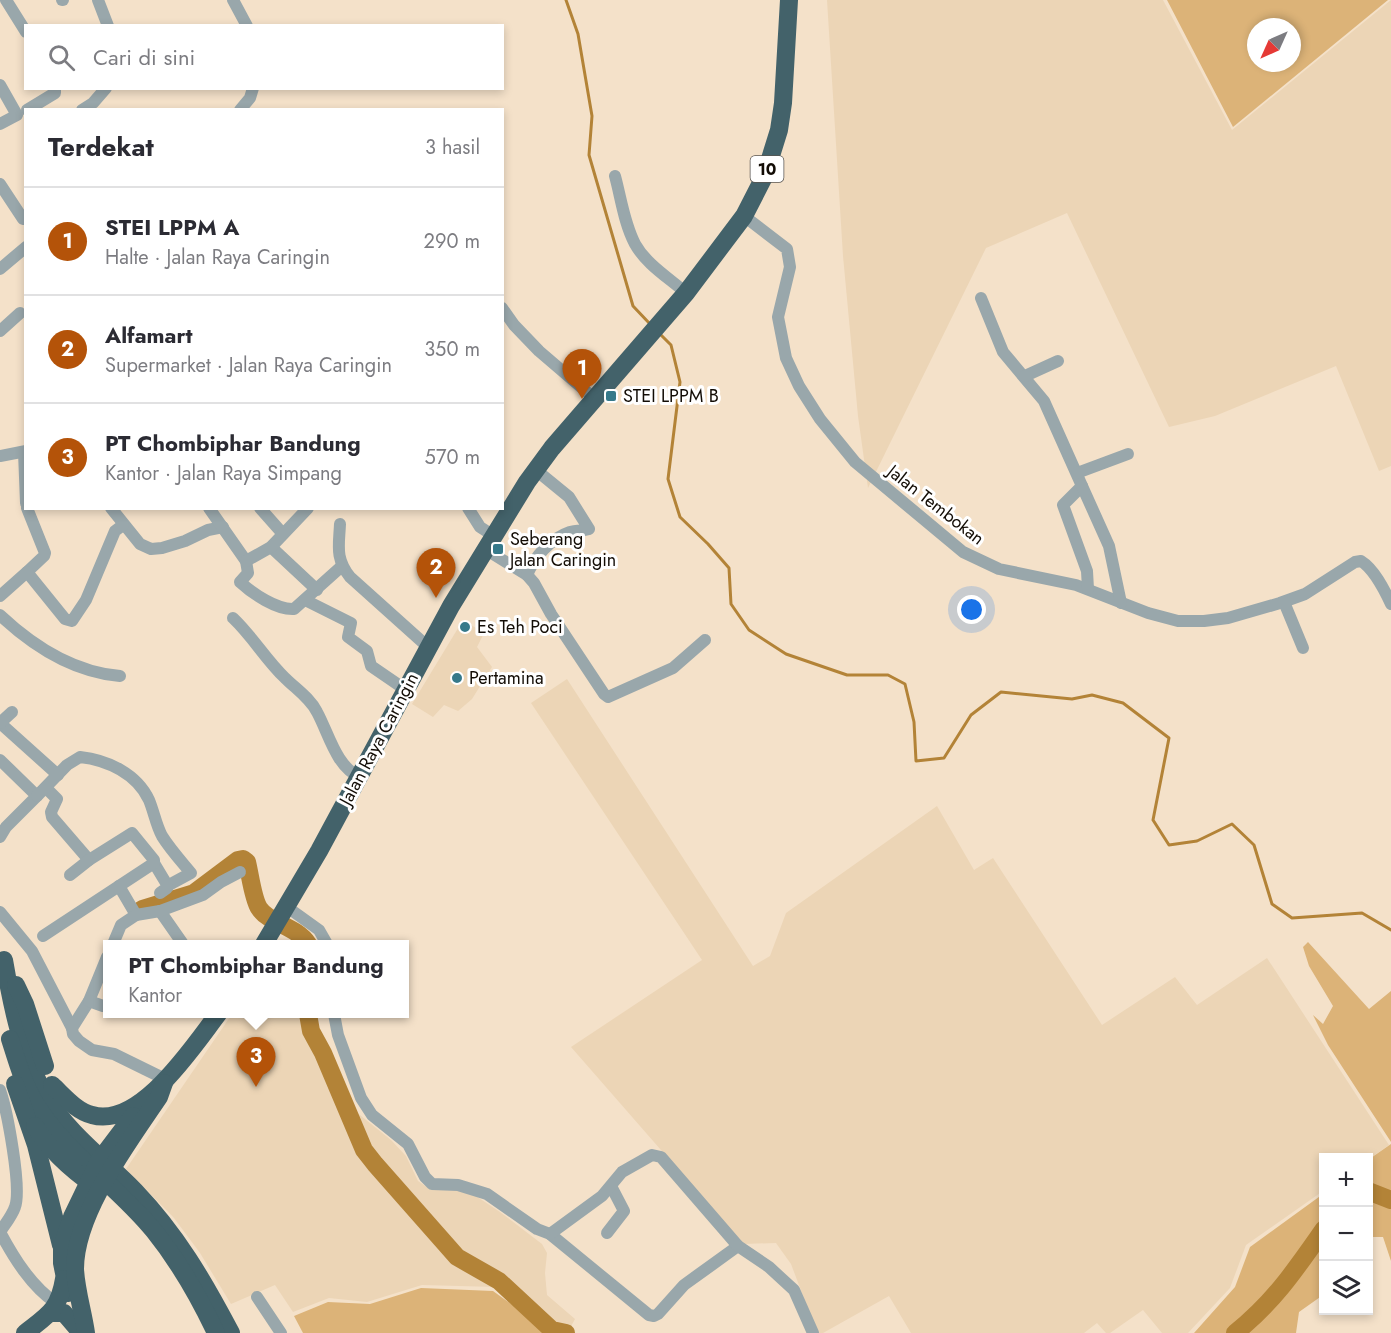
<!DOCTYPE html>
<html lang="id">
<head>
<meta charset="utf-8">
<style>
  :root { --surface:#fff; --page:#f7f7f7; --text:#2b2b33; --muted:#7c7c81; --line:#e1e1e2; --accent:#b45309 }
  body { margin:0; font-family:Jost,sans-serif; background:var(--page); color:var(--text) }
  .controls { position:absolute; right:18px; bottom:18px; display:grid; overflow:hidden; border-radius:0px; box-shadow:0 3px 9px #0003 }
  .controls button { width:54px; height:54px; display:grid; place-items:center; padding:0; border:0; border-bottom:2px solid var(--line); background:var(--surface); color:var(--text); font:30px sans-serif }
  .compass { position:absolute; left:1247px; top:18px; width:54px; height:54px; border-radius:50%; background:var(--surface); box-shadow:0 3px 9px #0003; rotate:225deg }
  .you { position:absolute; left:972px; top:610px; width:21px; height:21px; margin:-15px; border:4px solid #fff; border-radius:50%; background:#1a73e8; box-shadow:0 0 0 9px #1a73e833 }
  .badge { display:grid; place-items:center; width:39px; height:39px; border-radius:50%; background:var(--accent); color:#fff; font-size:20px; font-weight:700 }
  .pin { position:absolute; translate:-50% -50px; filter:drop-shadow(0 2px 3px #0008) }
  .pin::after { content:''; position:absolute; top:32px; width:21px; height:18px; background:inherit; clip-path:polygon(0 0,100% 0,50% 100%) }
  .popup { position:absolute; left:103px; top:940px; width:306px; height:78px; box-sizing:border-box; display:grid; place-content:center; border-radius:0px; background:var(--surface); filter:drop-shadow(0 2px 4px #0005); font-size:20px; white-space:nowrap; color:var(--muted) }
  .popup b { font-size:22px; color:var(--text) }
  .popup::after { content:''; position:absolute; left:50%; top:100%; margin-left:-12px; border:12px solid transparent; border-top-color:var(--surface) }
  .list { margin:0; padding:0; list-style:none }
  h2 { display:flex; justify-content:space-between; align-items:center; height:78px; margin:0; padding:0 24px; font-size:26px }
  h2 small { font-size:20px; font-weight:400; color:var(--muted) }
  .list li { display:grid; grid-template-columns:39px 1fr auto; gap:18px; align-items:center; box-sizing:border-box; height:108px; padding:0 24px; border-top:2px solid var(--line) }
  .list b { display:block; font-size:22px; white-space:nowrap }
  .list p { margin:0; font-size:20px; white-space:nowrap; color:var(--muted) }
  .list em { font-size:20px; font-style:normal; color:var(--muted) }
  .icon { flex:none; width:33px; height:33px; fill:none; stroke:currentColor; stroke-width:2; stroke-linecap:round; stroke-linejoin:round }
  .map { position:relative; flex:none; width:1391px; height:1333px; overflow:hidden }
  .search { position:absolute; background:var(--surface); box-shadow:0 3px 9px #0003; left:24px; top:24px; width:480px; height:66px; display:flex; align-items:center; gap:15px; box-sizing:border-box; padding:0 21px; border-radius:0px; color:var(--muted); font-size:22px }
  .panel { position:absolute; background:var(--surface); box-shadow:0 3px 9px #0003; left:24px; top:108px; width:480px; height:402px; border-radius:0px }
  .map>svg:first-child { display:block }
</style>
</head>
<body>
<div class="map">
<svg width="1391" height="1333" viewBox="0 0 1391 1333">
  <rect width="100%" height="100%" fill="#f4e1c9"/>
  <!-- built -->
  <g fill="#ecd5b6">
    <polygon points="827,0 1163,0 1232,130 1391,0 1391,466 1379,471 1336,366 1215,416 1169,427 1067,213 986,248 868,488 858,416 843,256"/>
    <polygon points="463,620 484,633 477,647 492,667 472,699 458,711 444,705 433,717 412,704"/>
    <polygon points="567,679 753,966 770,956 786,913 937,806 974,870 993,858 1102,1025 1175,977 1197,1005 1267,958 1389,1145 1369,1159 1368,1158 1324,1158 1323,1191 1246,1245 1230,1288 1188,1333 1162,1333 1143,1310 1110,1333 1106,1333 1097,1323 1084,1333 911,1333 889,1296 823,1333 817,1333 791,1264 776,1243 743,1244 571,1047 702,960 531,703"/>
    <polygon points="232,1014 311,1014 313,1029 350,1107 391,1140 406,1156 418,1181 431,1190 467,1190 500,1212 542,1244 547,1253 545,1273 547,1295 575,1319 569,1330 533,1315 495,1287 422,1285 367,1302 329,1298 293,1312 275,1285 231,1304 200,1253 174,1218 126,1169"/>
  </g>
  <!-- green -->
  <g fill="#dcb378" fill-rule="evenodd">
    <path d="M1167 0H1388L1233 127ZM1256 27H1292V63H1256Z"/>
    <polygon points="1308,942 1369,1009 1391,991 1391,1142 1328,1045 1313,1015 1323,1024 1333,1006 1309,966 1303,947"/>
    <polygon points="1391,1144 1391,1261 1383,1237 1369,1237 1368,1160"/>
    <polygon points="1323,1194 1323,1295 1299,1312 1296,1333 1194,1333 1235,1287 1250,1247"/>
    <polygon points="421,1288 493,1291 551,1333 303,1333 294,1316 328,1302 370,1304"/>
  </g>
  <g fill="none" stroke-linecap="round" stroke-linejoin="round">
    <!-- stream -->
    <g stroke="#b38337" stroke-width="3">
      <polyline points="566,0 578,34 592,116 589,155 633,306 650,324"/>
      <polyline points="659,333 671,345 680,382 668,479 680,517 708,544 729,568 731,604 749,630 786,654 847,675 888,675 905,684 914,722 916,761 944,758 971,715 1001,692 1072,699 1092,695 1123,703 1169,738 1153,820 1169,845 1197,841 1232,824 1254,845 1272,904 1292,918 1362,913 1391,930"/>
    </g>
    <!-- river -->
    <g stroke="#b38337" stroke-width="18">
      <path d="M142 909 194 893 238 860 243 859 247 862C250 874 253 899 259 908 269 924 297 926 308 944"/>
      <polyline points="308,1014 311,1031 323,1053 364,1150 375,1164 457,1257 499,1281 552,1330 566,1333"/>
      <polyline points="1368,1191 1391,1200"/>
      <path d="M1235 1333C1274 1302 1296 1269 1324 1229"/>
    </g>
    <!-- minor -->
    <g stroke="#99a7ab" stroke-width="12">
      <polyline points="6,0 26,32"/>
      <polyline points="62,0 63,0"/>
      <polyline points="98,0 108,26"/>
      <polyline points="233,0 247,26"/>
      <polyline points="0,85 17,115 0,124"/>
      <polyline points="27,110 55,93 55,88"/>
      <polyline points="82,110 93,103 106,88"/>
      <polyline points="240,110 250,98 253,88"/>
      <path d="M615 176C621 198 624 223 635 244 646 264 669 278 686 293"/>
      <polyline points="0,184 23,219 26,218"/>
      <path d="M744 216 787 249 790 267 778 317 786 358 799 386 820 419 855 462 963 552 999 569 1076 585 1148 613 1178 621H1204L1228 618 1280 603 1305 594 1355 562 1361 561C1374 569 1384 589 1391 604"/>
      <polyline points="0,269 26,247"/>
      <polyline points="981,298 1003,352 1044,401 1082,486 1063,505 1087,571 1088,589"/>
      <polyline points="502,308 514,325 539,351 595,399"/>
      <polyline points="0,331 20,313"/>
      <polyline points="1025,376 1058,361"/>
      <polyline points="24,452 26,503"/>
      <polyline points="0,456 26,451"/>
      <polyline points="1077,473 1128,454"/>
      <polyline points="1082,486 1109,546 1121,603"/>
      <polyline points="27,508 45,553 44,556 27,572"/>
      <polyline points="111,508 140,544 151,549 162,548 185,541 208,530 223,527"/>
      <path d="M209 508 246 561 248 573 240 582C253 594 277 610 294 609L342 566"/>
      <polyline points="260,508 283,534"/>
      <polyline points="468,508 480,527 494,536"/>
      <path d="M340 524C339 546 335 558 350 577L428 647"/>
      <polyline points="271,547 317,590"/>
      <polyline points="485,549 527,575 534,583 551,614 604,694 608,697 673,668 705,640"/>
      <polyline points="246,561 271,547 308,508"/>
      <path d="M527 575C535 556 550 539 570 532 577 530 583 531 589 529L569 497 536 470"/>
      <polyline points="0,596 27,572 65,619 72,621 86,600 115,531 123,525"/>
      <polyline points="305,600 351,623 348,637 367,651 371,666 406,690"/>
      <polyline points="1284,602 1303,648"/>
      <path d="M0 615C33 646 74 672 120 676"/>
      <path d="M233 618C253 637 266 660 285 678 296 689 310 698 317 712 329 734 336 767 360 777"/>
      <polyline points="0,723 58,775"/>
      <polyline points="0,723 12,712"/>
      <polyline points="0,760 37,796 6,827 0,837"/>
      <polyline points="46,788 57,799 51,812 52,817 89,860"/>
      <path d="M37 796 67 765 80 757C108 760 137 774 149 800 154 812 156 825 162 836 170 849 181 861 191 873L167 886"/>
      <polyline points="70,875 89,860 132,833 154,860 154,863 166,883 167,888 160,893"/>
      <polyline points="119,886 136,915"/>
      <polyline points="287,907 319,930 327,944"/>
      <polyline points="160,911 183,944"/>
      <polyline points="0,912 32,951 72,1028"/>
      <polyline points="43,936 154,863"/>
      <polyline points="113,944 121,925 136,915 160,911 203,895 221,882 240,872"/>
      <polyline points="107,957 89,1001 72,1028 73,1034 79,1041 92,1050 114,1054 167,1080"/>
      <polyline points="89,1001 103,1006 107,1004"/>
      <polyline points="334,1014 338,1035 361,1098 372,1115 408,1144 425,1177 432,1184 458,1185 487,1194 537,1229 550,1234 649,1315 654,1316 658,1314 684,1285 738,1246"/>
      <path d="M0 1090C7 1110 22 1188 15 1207 12 1216 5 1224 0 1232"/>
      <path d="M0 1232C14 1258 31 1286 56 1303"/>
      <polyline points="607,1233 624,1211 611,1186"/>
      <polyline points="550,1234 602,1196 622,1172 652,1155 661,1157 738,1246 769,1267 794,1290 813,1333"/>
      <polyline points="257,1297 281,1333"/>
    </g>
    <!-- highway -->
    <g stroke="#43626a" stroke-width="18">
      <polyline points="264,944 319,851 451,606 527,482 552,448 686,293 744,216 765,175 779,130 783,103 789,0"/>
      <path d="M4 960C12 1007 22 1057 47 1098 69 1134 106 1161 135 1191 177 1235 203 1280 231 1333"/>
      <polyline points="16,985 25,1004 45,1066"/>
      <path d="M10 1039C17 1061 23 1083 35 1103 63 1151 119 1187 154 1231 179 1262 199 1297 216 1333"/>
      <polyline points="15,1084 36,1145 61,1245"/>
      <path d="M52 1085C64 1096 76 1111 92 1115 140 1129 194 1045 218 1014"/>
      <path d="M35 1126C49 1150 73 1171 96 1187"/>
      <polyline points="68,1293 62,1263 62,1247 72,1217 99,1161 133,1116"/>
      <polyline points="52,1313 64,1313 76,1327"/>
      <path d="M25 1333C48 1315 59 1310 64 1279"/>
      <path d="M86 1333C83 1312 76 1290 75 1269 75 1213 128 1143 159 1097L164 1083"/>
    </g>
  </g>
  <!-- markers -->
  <g fill="#36798a" stroke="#fff" stroke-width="2">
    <rect x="605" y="390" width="12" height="12" rx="3"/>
    <rect x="492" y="543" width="12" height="12" rx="3"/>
    <circle cx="465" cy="627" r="6"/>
    <circle cx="457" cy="678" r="6"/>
  </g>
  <g text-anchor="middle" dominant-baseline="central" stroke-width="6" stroke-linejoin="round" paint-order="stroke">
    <!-- shield labels -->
    <rect fill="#fff" stroke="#595550" stroke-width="1.5" x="750.5" y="156" width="33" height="26" rx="4.5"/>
    <g font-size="16" font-weight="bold" fill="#120c05">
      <text x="767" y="169">10</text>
    </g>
    <!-- poi labels -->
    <g font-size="18" fill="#120c05" stroke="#fff" text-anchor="start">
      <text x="623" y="396">STEI LPPM B</text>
      <text x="510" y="539">Seberang<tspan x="510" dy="21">Jalan Caringin</tspan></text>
      <text x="477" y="627">Es Teh Poci</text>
      <text x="469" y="678">Pertamina</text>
    </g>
    <!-- street labels -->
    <g font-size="18" fill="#120c05" stroke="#fff">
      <text transform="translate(936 505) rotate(38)">Jalan Tembokan</text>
      <text transform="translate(379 739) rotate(-62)">Jalan Raya Caringin</text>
    </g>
  </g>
</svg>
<div class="controls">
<button>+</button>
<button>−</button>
<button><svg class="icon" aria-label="layers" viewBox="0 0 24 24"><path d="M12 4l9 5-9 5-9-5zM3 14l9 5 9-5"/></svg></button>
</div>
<svg class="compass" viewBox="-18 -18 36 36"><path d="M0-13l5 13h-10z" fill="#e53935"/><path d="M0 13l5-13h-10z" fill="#7c7c81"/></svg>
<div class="you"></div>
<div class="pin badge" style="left:582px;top:399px">1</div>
<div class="pin badge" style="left:436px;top:598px">2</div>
<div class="pin badge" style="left:256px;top:1087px">3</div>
<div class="popup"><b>PT Chombiphar Bandung</b>Kantor</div>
<div class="search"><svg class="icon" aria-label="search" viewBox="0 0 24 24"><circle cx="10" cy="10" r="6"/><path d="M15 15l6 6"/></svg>Cari di sini</div>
<section class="panel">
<h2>Terdekat<small>3 hasil</small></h2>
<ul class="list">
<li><span class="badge">1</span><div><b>STEI LPPM A</b><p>Halte · Jalan Raya Caringin</p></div><em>290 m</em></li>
<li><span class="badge">2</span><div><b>Alfamart</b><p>Supermarket · Jalan Raya Caringin</p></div><em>350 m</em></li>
<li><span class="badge">3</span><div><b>PT Chombiphar Bandung</b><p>Kantor · Jalan Raya Simpang</p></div><em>570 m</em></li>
</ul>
</section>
</div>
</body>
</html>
